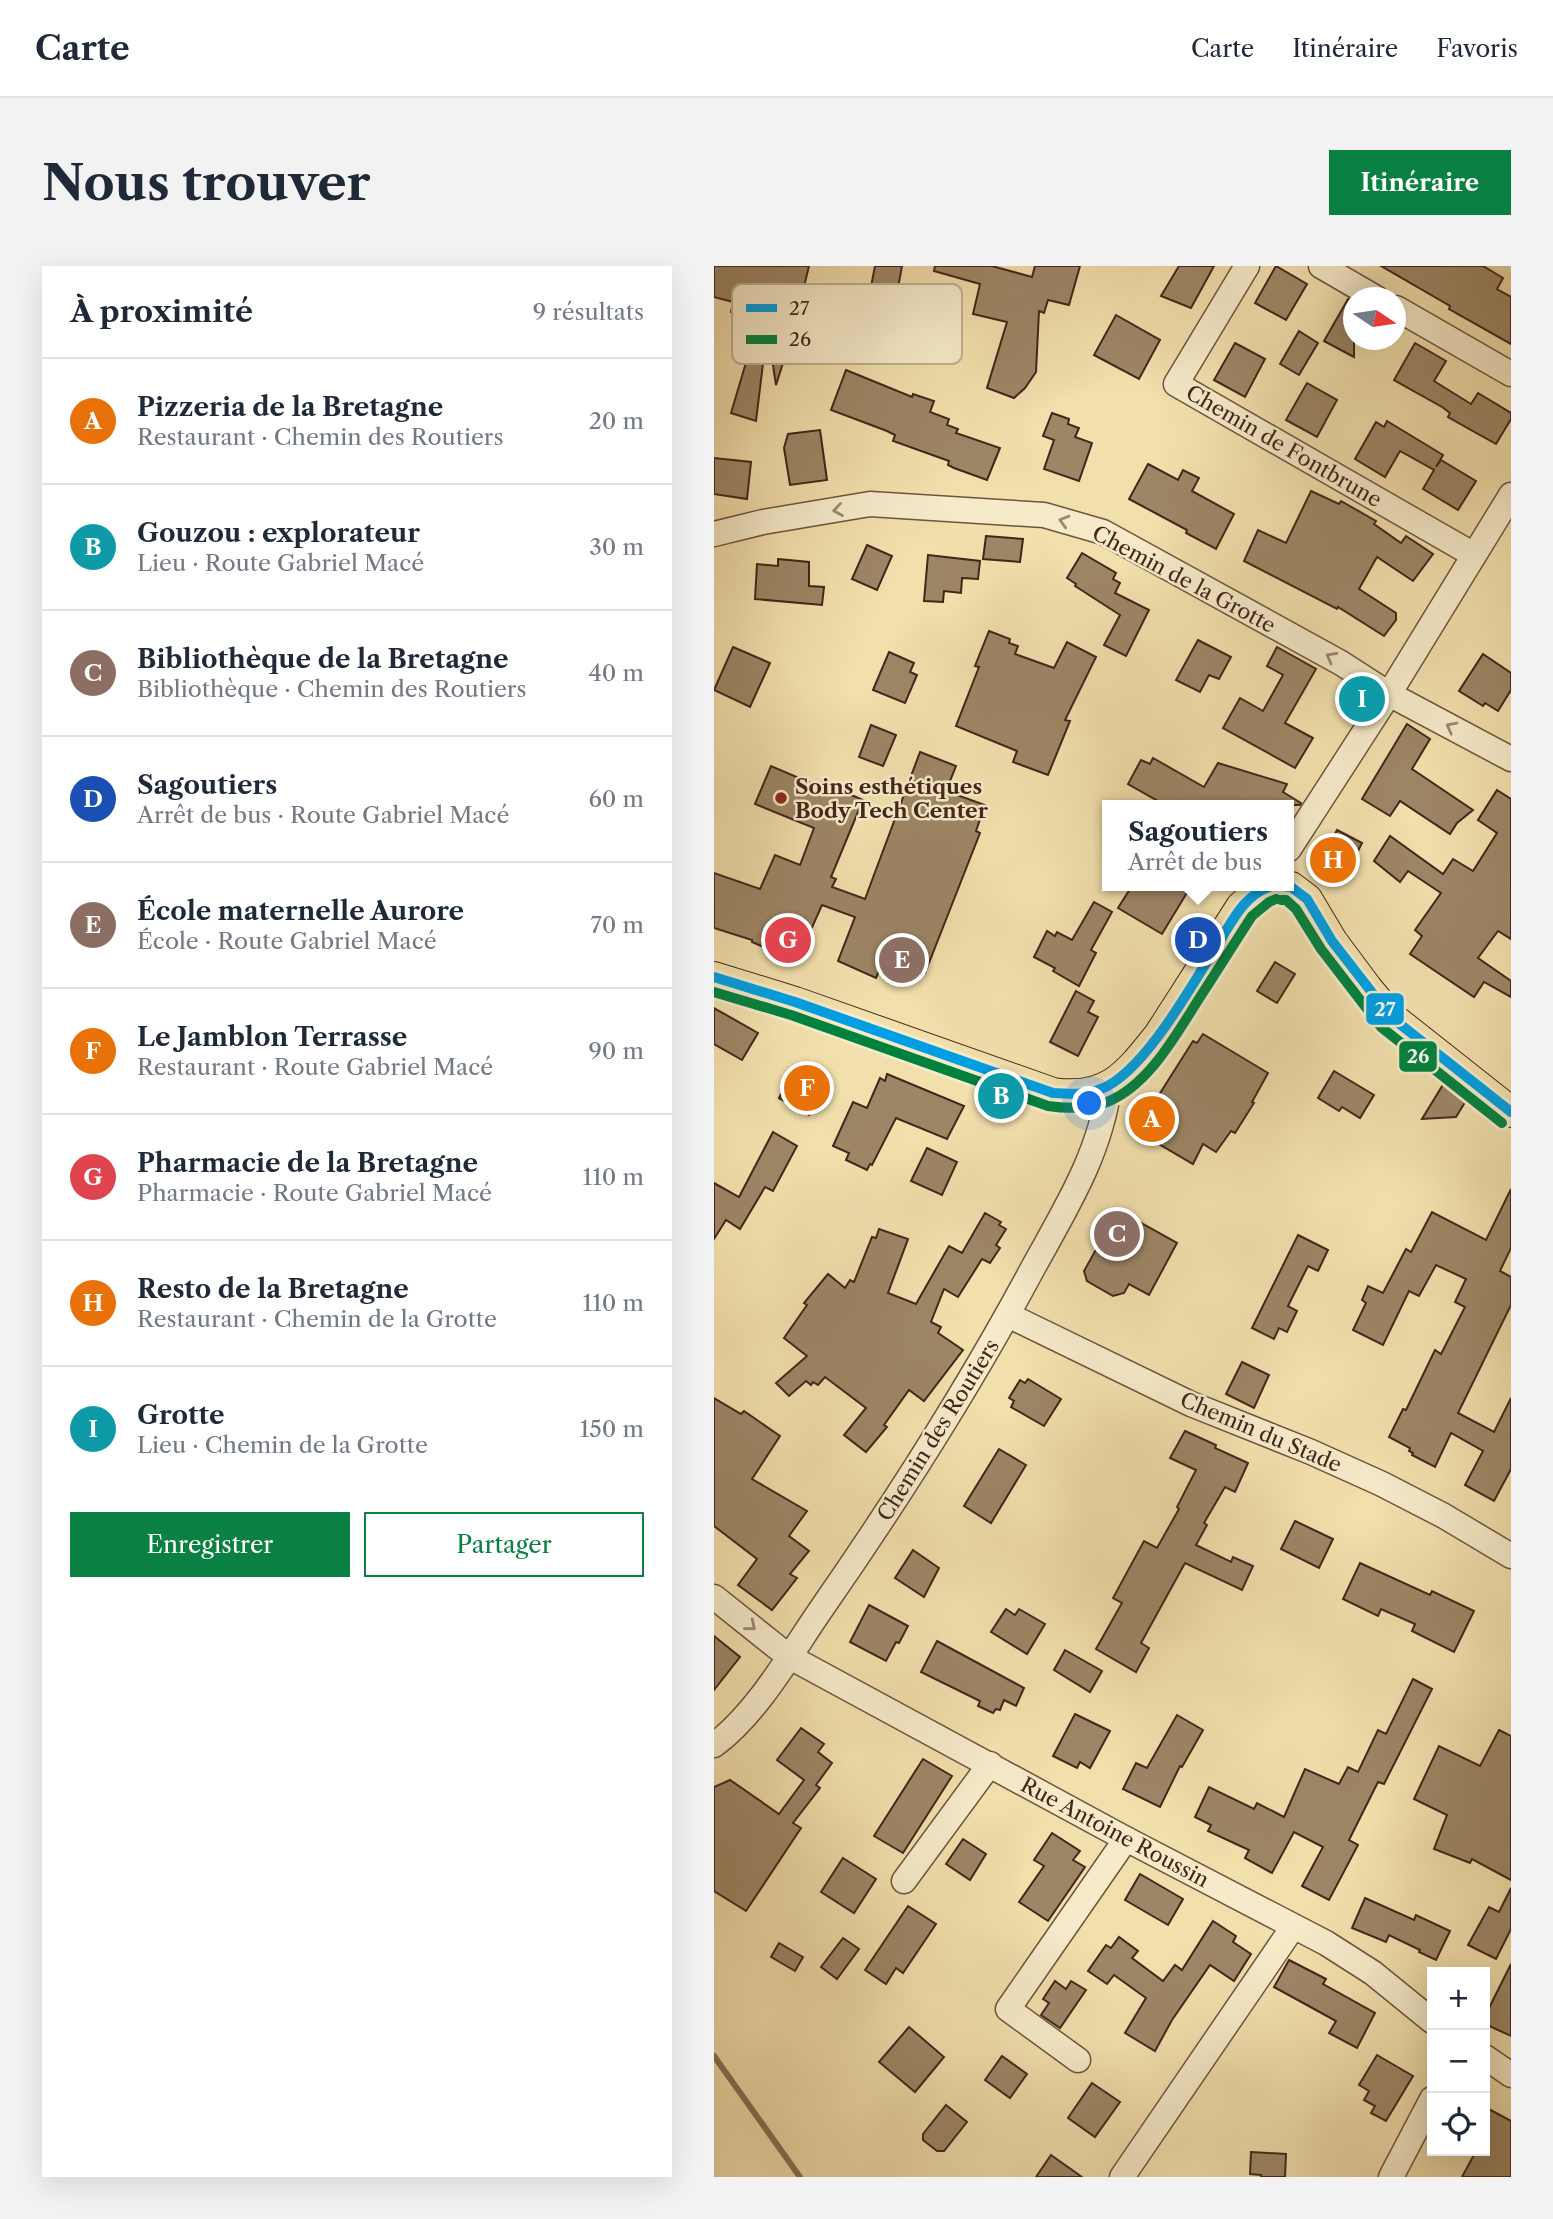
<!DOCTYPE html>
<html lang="fr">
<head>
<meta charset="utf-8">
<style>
  :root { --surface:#fff; --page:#f2f2f3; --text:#1f2937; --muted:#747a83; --line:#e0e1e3; --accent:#0b8043 }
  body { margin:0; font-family:"Libre Caslon Text",serif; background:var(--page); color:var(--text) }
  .controls { position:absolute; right:21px; bottom:21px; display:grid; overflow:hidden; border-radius:0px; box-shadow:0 7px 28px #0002 }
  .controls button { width:63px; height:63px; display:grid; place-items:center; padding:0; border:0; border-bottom:2px solid var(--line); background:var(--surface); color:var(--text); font:35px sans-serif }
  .compass { position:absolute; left:629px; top:21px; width:63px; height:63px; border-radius:50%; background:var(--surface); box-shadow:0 7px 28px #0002; rotate:103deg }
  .you { position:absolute; left:376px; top:838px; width:24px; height:24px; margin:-18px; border:5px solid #fff; border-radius:50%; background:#1a73e8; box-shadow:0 0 0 10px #1a73e833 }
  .badge { display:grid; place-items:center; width:46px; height:46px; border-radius:50%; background:var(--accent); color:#fff; font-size:23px; font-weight:700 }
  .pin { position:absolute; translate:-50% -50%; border:4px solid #fff; box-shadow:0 2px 7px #0006 }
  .popup { position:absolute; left:388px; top:534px; width:192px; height:91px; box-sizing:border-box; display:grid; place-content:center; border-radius:0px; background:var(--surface); filter:drop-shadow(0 2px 5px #0005); font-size:23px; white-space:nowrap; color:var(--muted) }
  .popup b { font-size:26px; color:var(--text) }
  .popup::after { content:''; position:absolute; left:50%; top:100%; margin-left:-14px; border:14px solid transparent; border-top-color:var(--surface) }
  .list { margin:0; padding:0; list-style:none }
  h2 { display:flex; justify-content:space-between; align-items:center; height:91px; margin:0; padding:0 28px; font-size:30px }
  h2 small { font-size:23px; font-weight:400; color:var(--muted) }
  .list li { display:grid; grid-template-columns:46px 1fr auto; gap:21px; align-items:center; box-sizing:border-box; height:126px; padding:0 28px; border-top:2px solid var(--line) }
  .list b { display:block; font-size:26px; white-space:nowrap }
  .list p { margin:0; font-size:23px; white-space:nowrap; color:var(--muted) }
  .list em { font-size:23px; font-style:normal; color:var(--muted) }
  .actions { display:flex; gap:14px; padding:21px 28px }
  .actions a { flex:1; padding:16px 0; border:2px solid var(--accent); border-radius:0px; text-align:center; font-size:24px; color:var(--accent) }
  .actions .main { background:var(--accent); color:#fff }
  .icon { flex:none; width:38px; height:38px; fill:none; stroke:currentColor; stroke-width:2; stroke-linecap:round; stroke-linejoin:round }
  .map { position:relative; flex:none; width:797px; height:1911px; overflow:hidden; border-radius:0px }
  header { display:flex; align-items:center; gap:42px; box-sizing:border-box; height:98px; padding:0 35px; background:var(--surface); border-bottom:2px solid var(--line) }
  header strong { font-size:33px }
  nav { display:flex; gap:38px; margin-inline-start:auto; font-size:24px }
  .intro { display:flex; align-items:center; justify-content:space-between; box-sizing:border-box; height:168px; padding:0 42px }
  h1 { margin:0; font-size:49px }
  .button { padding:18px 32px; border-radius:0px; background:var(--accent); color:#fff; font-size:24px; font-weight:700 }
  main { display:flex; gap:42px; padding:0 42px }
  aside { flex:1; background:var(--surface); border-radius:0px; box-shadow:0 7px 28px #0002 }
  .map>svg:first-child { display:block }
</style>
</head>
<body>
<header>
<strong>Carte</strong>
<nav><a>Carte</a><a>Itinéraire</a><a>Favoris</a></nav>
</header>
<div class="intro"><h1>Nous trouver</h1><a class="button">Itinéraire</a></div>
<main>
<aside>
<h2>À proximité<small>9 résultats</small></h2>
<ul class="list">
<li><span class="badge" style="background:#e8710a">A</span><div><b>Pizzeria de la Bretagne</b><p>Restaurant · Chemin des Routiers</p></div><em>20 m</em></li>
<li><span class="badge" style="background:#0f9aa8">B</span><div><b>Gouzou : explorateur</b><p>Lieu · Route Gabriel Macé</p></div><em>30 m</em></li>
<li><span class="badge" style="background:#8d6e63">C</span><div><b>Bibliothèque de la Bretagne</b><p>Bibliothèque · Chemin des Routiers</p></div><em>40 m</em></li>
<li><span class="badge" style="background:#1a4fb4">D</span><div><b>Sagoutiers</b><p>Arrêt de bus · Route Gabriel Macé</p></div><em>60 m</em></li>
<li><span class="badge" style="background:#8d6e63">E</span><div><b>École maternelle Aurore</b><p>École · Route Gabriel Macé</p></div><em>70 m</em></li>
<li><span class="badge" style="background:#e8710a">F</span><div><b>Le Jamblon Terrasse</b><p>Restaurant · Route Gabriel Macé</p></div><em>90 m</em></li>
<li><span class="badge" style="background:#e0444e">G</span><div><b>Pharmacie de la Bretagne</b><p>Pharmacie · Route Gabriel Macé</p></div><em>110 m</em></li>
<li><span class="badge" style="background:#e8710a">H</span><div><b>Resto de la Bretagne</b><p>Restaurant · Chemin de la Grotte</p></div><em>110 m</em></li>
<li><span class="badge" style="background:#0f9aa8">I</span><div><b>Grotte</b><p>Lieu · Chemin de la Grotte</p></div><em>150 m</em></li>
</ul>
<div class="actions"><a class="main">Enregistrer</a><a>Partager</a></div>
</aside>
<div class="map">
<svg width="797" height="1911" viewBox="0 0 797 1911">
  <rect width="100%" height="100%" fill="#f1dfac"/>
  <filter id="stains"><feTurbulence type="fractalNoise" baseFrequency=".00286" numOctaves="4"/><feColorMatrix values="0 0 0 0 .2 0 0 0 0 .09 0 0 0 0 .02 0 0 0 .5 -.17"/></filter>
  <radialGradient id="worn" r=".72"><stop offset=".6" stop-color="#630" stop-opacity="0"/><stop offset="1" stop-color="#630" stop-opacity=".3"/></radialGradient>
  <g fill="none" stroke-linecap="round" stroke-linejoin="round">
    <!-- stream -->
    <polyline stroke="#886f54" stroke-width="6" points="0,1790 86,1911"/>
  </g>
  <!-- building -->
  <g fill="#9d8666" stroke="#42261a" stroke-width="2">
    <polygon points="0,0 95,0 79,66 62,119 55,73 52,73 42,155 17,147 39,73 37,73 43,54 17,46 19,36 0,31"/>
    <polygon points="161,0 188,0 176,65 136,57 144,24 156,26"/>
    <polygon points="221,0 278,0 318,11 321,0 366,0 355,39 334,34 330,47 325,45 322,106 311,122 300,132 273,122 293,56 259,48 266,18 220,5"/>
    <polygon points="465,0 500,0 477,42 447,30"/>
    <polygon points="562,0 593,18 572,54 541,37"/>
    <polygon points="667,0 769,0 789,12 783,23 797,31 797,78 735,43 736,40"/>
    <polygon points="634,33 640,36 640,91 610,75"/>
    <polygon points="402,49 446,74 425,113 380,89"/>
    <polygon points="585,65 604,77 585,109 566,98"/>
    <polygon points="521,77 551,93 531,131 500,114"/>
    <polygon points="701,77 732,95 720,115 757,138 764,127 797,147 797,153 782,178 734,151 736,147 728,141 680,114"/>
    <polygon points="132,104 198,131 199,128 220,135 216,146 235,153 233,159 244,163 242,167 286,182 273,214 240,202 234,199 235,195 179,175 181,169 173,165 117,144"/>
    <polygon points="593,117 623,134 603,171 572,154"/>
    <polygon points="338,147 355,153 354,158 365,162 361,171 378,177 365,215 330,203 340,174 329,170"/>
    <polygon points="673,155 729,189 722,201 727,194 762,215 744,244 709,223 720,204 686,185 671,211 641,193 662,156 670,161"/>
    <polygon points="106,164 113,214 76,219 70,182 74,168"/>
    <polygon points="0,192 37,196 33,233 0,228"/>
    <polygon points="434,198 464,214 469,204 485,212 478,225 520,248 502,283 472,267 473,264 415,233"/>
    <polygon points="597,225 625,238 627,235 662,255 660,258 687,277 692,270 719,288 699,315 663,291 645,323 682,347 682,354 670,370 624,341 623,343 530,295 544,264 572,277"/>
    <polygon points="272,270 309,273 306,296 269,293"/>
    <polygon points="153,279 178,290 163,324 138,313"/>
    <polygon points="368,287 402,307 399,313 406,317 401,327 435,344 412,390 390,379 406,349 361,320 362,318 353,312"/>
    <polygon points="214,289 266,295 264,313 248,312 247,327 230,325 229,336 210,335"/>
    <polygon points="64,293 95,296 95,320 110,321 108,339 41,333 43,298 64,300"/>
    <polygon points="275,365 296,373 295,377 304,380 301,388 340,402 353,376 382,391 351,454 356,455 334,509 299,496 303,485 242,460 265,401 261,400"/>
    <polygon points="484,374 517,391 505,413 495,409 486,426 462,414"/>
    <polygon points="19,381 56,397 36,441 0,424"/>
    <polygon points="563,381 602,403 571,457 599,472 581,502 509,462 526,432 549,445 569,409 553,400"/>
    <polygon points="175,386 200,397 196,406 203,409 191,437 159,424"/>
    <polygon points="769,388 797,407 797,424 784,445 771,437 769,440 745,425"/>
    <polygon points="693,458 716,473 698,503 759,544 743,557 736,568 686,535 676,550 648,533"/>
    <polygon points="157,459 182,469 169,500 145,491"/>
    <polygon points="206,486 242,500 232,525 271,539 262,565 266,567 211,707 171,692 162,712 124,695 141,651 108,639 83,695 38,676 38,674 0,662 0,607 46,623 61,589 86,599 100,562 41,538 57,500 106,521 108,516 149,534 117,611 122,613 118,621 151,633"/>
    <polygon points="439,492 490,521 504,497 573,518 569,526 587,537 586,539 451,539 414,518 427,494 436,498"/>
    <polygon points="783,524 797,533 797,673 784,665 764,692 797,715 797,731 770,716 760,731 696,688 708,670 701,664 727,627 694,605 686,616 660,595 676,570 729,608 739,593 759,605 783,567 764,554"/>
    <polygon points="623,564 648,577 631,611 612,601 619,586 613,583"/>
    <polygon points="418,620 477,620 448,668 404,642"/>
    <polygon points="380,636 398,646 377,684 382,687 365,720 339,705 341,702 320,691 333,665 341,670 343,666 358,674"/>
    <polygon points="561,696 581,708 563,737 543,725"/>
    <polygon points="362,725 380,735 374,746 384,751 364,790 336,776"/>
    <polygon points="0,742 44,767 28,794 0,778"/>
    <polygon points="489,768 554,807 538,836 540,837 521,867 517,865 502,886 489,878 479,898 426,867 433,842 436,843 479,775 483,777"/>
    <polygon points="620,805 660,829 646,852 628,841 625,845 604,832"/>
    <polygon points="87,808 110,821 95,849 65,832 76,811 83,815"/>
    <polygon points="173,808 250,840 233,873 182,852 158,899 156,898 153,904 132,894 135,887 119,880 139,836 153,842 166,812 171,815"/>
    <polygon points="730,817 753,833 742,851 708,853"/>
    <polygon points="59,866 83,880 59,925 51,921 26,963 12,954 0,973 0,917 25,931"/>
    <polygon points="213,882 243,896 228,929 197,915"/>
    <polygon points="797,923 797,982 786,1005 797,1011 797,1039 744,1147 780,1166 797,1132 797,1203 780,1235 751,1219 769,1185 737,1167 721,1201 698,1189 699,1187 695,1185 696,1182 675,1171 689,1143 692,1144 721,1084 727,1088 751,1041 741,1036 752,1013 722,999 705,1030 695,1025 669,1079 639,1064 652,1037 648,1034 654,1020 669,1027 692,983 697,986 718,946 772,974"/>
    <polygon points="404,944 463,977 435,1029 415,1018 410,1027 399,1030 373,1015 370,1005"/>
    <polygon points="271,947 287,956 285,959 292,963 282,979 286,982 276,997 268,993 244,1031 230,1023 217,1056 227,1061 224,1067 249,1084 210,1135 195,1124 170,1159 173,1161 152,1186 130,1169 152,1142 111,1111 104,1119 99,1116 97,1119 92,1115 75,1130 62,1117 93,1090 70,1072 93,1039 90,1037 114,1008 131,1022 136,1014 140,1016 158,971 162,972 165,963 194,973 174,1027 202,1038 235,980 248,987"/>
    <polygon points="584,969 614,984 604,1005 594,1000 574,1040 583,1045 573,1066 565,1062 560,1073 538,1062"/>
    <polygon points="528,1096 555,1109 540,1142 512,1128"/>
    <polygon points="314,1113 347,1133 330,1160 297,1141 300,1135 295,1132 306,1114 311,1117"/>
    <polygon points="0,1132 27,1148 30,1145 66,1170 38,1213 93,1245 75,1270 95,1285 76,1308 83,1312 58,1344 24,1319 43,1293 0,1260"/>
    <polygon points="471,1165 502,1179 501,1182 534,1197 521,1226 511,1221 490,1257 493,1259 482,1279 517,1296 519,1291 539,1300 528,1324 471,1297 427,1377 435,1382 422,1406 382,1383 408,1337 399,1332 430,1275 443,1282 465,1243 463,1241 482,1204 456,1192"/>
    <polygon points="285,1183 312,1199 277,1257 250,1240"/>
    <polygon points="581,1255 619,1273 605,1302 567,1283"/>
    <polygon points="199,1284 225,1302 210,1331 181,1312"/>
    <polygon points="646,1297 716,1329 718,1325 760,1345 740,1386 698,1365 701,1358 667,1343 664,1350 629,1333"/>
    <polygon points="155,1339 194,1360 185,1377 182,1376 172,1395 136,1376"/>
    <polygon points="292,1343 301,1349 305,1343 331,1358 313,1388 277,1366"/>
    <polygon points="0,1370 26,1391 0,1424"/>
    <polygon points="223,1375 310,1422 302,1440 290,1434 286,1444 282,1443 279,1447 264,1440 266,1435 207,1406"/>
    <polygon points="351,1384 388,1405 376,1426 340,1404"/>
    <polygon points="699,1413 718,1423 670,1518 664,1516 635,1574 644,1579 615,1634 588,1620 609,1581 580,1566 558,1607 531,1592 535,1584 494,1565 497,1559 481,1551 495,1521 540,1543 543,1537 570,1551 591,1503 625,1518 634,1501 644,1506 664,1464 672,1468"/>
    <polygon points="361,1448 396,1465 376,1502 366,1496 363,1502 339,1490"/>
    <polygon points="463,1449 489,1464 468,1501 466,1500 446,1541 409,1523 422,1497 433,1502"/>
    <polygon points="87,1462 110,1478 104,1486 118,1497 102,1519 106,1522 79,1557 87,1562 32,1645 0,1625 0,1521 16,1514 65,1548 90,1514 63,1494"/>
    <polygon points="785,1464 797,1470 797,1614 758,1593 756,1597 720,1583 733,1549 700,1533 725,1480 766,1500"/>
    <polygon points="209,1493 238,1510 189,1587 160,1570"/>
    <polygon points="338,1567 366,1585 359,1594 371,1601 334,1655 305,1636 330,1600 320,1594"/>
    <polygon points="249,1573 272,1588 256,1614 232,1598"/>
    <polygon points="129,1592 162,1613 140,1647 107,1626"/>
    <polygon points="426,1608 469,1633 454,1659 411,1634"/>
    <polygon points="797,1622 797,1663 782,1693 754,1679 775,1641 785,1646"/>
    <polygon points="651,1632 700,1654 702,1649 736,1665 722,1694 705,1686 706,1684 675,1669 672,1676 638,1662"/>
    <polygon points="194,1640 222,1658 189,1707 182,1702 172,1718 151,1704"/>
    <polygon points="499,1655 522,1670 519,1676 537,1688 520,1715 496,1699 458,1754 441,1785 411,1767 432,1732 400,1709 393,1718 374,1705 392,1679 397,1682 405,1671 424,1685 418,1692 449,1715 461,1699 468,1704"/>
    <polygon points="129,1672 145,1683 123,1713 107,1701"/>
    <polygon points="65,1677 89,1691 81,1705 57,1691"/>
    <polygon points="575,1694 612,1713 609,1718 661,1747 643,1782 615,1767 622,1755 560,1721"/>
    <polygon points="797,1698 797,1770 771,1758 771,1750"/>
    <polygon points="341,1715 352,1723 357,1715 372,1724 346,1762 327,1749 335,1737 329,1733"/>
    <polygon points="195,1761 230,1791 201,1826 165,1796"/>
    <polygon points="663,1789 699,1810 672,1855 657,1847 661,1840 650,1834 655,1825 645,1819"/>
    <polygon points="288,1790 313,1808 296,1832 271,1814"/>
    <polygon points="378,1817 406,1836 381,1871 354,1852"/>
    <polygon points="232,1839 253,1856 230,1885 223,1885 209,1874 209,1868"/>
    <polygon points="771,1841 797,1855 797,1911 748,1911 762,1885 771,1885"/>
    <polygon points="537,1886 572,1888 571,1911 547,1911 547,1909 536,1908"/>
    <polygon points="337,1889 368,1911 322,1911"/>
  </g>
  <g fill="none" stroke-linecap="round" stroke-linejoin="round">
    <defs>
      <g id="minor">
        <polyline points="533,0 462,118 760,289"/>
        <polyline points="607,0 662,32"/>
        <polyline points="682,42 797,108"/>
        <polyline points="0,268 49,256 156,238 330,249 389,266 627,397 675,428 797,493"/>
        <polyline points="575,583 675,428 797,229"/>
        <polyline points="294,1049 477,1138 597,1186 668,1218 730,1250 797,1290"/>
        <polyline points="0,1331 74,1390 412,1573 612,1677 659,1707 718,1755"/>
        <path d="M0 1479C43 1448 78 1385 108 1342 185 1231 257 1118 320 1000 352 942 387 886 395 820"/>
        <polyline points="190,1615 276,1498"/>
        <polyline points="771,1791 797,1809"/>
        <polyline points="364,1794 294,1743 412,1573"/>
        <polyline points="408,1911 579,1661"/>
        <polyline points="677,1911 718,1833"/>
      </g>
      <g id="major">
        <polyline points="569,620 577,621 593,633 618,675 653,722 677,751 797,846"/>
        <path d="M0 711 81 736 339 827C394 835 413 809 445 769L527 641 548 623 558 620"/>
      </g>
    </defs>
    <!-- minor casing -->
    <use href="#minor" stroke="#6e543e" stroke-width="27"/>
    <!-- major casing -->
    <use href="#major" stroke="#42261a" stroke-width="32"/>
    <!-- minor -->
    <use href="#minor" stroke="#f6eac9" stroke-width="24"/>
    <!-- major -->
    <use href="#major" stroke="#f1dfac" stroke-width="30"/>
    <defs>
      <g id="bus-1">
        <polyline points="569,620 577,621 593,633 618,675 677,751 797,846"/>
        <path d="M0 711 81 736 339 827C355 828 371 829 387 823 432 806 483 710 510 668 522 648 534 627 558 620"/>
      </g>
      <g id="bus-2">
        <polyline points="567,634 572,634 582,643 607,683 667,761 788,857"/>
        <path d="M0 726 77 749 334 840C354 843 374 843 393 836 436 819 464 765 488 728 505 702 521 676 538 650L555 636 562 633"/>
      </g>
    </defs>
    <!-- bus-1 casing -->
    <use href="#bus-1" stroke="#f6eac9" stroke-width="16"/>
    <!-- bus-2 casing -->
    <use href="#bus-2" stroke="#f6eac9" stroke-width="16"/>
    <!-- bus-1 -->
    <use href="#bus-1" stroke="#009fe3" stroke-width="10"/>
    <!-- bus-2 -->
    <use href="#bus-2" stroke="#00823f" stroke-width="10"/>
  </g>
  <!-- one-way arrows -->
  <defs><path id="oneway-chevron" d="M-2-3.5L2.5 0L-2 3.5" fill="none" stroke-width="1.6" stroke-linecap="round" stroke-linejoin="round" transform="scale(1.75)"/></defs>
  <g stroke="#9c8872">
    <use href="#oneway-chevron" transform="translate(124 244) rotate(171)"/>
    <use href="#oneway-chevron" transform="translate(350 255) rotate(-164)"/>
    <use href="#oneway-chevron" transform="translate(617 391) rotate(-151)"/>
    <use href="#oneway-chevron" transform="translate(737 461) rotate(-152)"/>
    <use href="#oneway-chevron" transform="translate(37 1360) rotate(39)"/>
  </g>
  <!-- markers -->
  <circle fill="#8f2418" stroke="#f6eac9" stroke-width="2.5" cx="67" cy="532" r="7"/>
  <g text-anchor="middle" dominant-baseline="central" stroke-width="5" stroke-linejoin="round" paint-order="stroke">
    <!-- street labels -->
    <g font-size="21" fill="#42261a" stroke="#f6eac9">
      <text transform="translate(570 180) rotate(30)">Chemin de Fontbrune</text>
      <text transform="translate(470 313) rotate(28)">Chemin de la Grotte</text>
      <text transform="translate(224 1164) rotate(-58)">Chemin des Routiers</text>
      <text transform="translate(547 1166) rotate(23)">Chemin du Stade</text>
      <text transform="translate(401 1566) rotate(28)">Rue Antoine Roussin</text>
    </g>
    <!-- poi labels -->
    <g font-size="21" font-weight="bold" fill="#42261a" stroke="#f6eac9" text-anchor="start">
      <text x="81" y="520">Soins esthétiques<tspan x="81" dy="24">Body Tech Center</tspan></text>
    </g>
  </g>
  <!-- legend -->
  <rect x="18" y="18" width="230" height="80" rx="10" fill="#f6eac9" stroke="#c0af94" stroke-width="2"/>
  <rect x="32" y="38" width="31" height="8" fill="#009fe3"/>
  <rect x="32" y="69" width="31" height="9" fill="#00823f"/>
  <g font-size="19" fill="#42261a">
    <text x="75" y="49">27</text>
    <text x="75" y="80">26</text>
  </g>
  <g stroke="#f6eac9" stroke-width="2.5">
    <rect x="651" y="726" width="40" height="34" rx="7" fill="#009fe3"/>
    <rect x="684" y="774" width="40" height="33" rx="7" fill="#00823f"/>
  </g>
  <g font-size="19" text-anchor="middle" font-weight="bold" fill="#fff">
    <text x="671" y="750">27</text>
    <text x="704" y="797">26</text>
  </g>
  <rect width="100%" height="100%" filter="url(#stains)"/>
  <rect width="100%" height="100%" fill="url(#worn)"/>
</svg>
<div class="controls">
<button>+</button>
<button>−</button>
<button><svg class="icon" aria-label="locate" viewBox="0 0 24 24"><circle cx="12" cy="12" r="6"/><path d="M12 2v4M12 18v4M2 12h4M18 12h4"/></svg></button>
</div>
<svg class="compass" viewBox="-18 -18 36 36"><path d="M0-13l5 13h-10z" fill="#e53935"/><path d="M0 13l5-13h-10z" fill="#747a83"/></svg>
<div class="you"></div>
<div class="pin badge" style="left:438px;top:853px;background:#e8710a">A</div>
<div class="pin badge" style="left:287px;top:830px;background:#0f9aa8">B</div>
<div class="pin badge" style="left:403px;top:968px;background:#8d6e63">C</div>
<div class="pin badge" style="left:484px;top:674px;background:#1a4fb4">D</div>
<div class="popup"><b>Sagoutiers</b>Arrêt de bus</div>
<div class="pin badge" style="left:188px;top:694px;background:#8d6e63">E</div>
<div class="pin badge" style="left:93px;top:822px;background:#e8710a">F</div>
<div class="pin badge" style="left:74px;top:674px;background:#e0444e">G</div>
<div class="pin badge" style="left:619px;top:594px;background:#e8710a">H</div>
<div class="pin badge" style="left:648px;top:433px;background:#0f9aa8">I</div>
</div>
</main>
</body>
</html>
